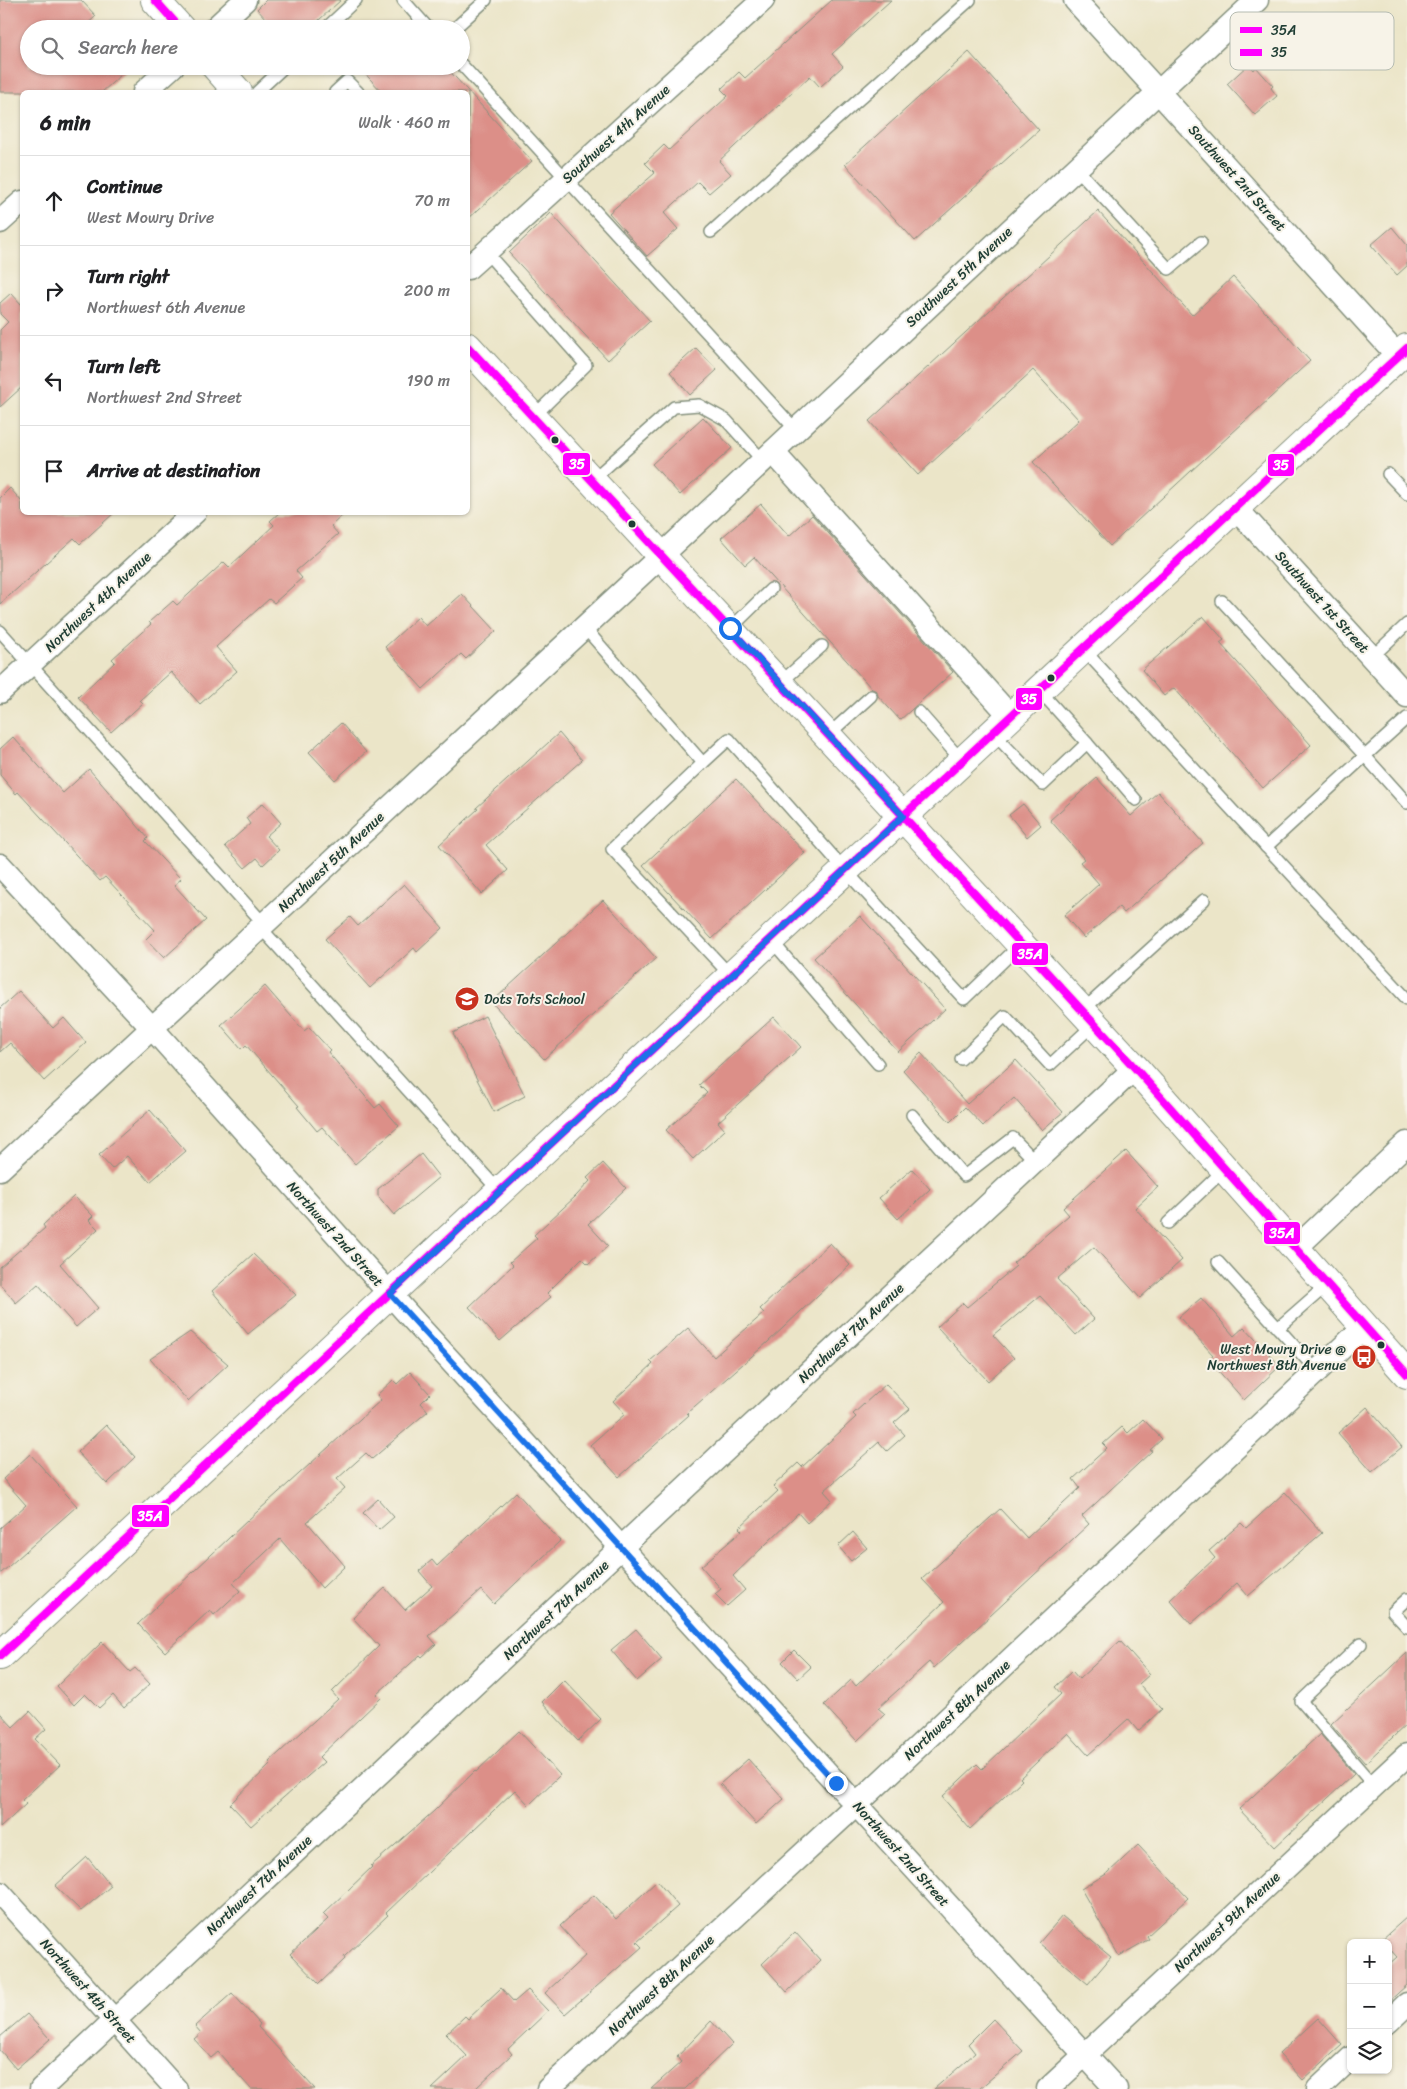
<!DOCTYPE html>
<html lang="en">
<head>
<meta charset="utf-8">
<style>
  :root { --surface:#fff; --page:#f6f6f6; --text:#202124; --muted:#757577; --line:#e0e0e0 }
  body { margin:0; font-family:Sriracha,sans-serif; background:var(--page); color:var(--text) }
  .controls { position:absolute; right:15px; bottom:15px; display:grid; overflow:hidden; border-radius:8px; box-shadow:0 1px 4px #0004 }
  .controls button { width:45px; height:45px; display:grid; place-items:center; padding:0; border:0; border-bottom:1px solid var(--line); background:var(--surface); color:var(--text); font:25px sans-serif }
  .stop { position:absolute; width:15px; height:15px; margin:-11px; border:4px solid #1a73e8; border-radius:50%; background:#fff }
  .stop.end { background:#1a73e8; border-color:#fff; box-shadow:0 1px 5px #0008 }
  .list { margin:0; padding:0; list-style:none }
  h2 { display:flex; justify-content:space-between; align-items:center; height:65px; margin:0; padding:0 20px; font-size:21px }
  h2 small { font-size:16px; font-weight:400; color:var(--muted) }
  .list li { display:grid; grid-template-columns:32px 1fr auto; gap:15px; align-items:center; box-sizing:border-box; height:90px; padding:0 20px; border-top:1px solid var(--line) }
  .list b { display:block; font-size:19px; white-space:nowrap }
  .list p { margin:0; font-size:16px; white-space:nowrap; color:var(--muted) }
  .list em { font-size:16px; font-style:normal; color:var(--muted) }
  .icon { flex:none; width:28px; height:28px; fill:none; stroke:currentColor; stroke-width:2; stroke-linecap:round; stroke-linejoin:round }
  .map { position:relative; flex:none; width:1407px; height:2089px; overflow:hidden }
  .search { position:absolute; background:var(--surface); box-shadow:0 1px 4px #0004; left:20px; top:20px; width:450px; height:55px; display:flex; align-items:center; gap:12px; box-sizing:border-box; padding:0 18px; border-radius:28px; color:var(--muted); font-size:19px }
  .panel { position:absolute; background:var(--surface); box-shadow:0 1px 4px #0004; left:20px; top:90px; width:450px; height:425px; border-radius:8px }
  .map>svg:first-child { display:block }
</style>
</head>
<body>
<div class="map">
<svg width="1407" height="2089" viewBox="0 0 1407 2089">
  <rect width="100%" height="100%" fill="#f7f3e8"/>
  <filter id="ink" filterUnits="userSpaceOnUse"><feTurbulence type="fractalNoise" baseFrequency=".02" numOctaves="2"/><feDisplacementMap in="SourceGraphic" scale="10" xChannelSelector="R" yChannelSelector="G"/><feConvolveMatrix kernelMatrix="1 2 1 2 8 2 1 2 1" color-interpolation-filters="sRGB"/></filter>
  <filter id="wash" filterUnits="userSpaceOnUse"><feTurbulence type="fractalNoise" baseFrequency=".0096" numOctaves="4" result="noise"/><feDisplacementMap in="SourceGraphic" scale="20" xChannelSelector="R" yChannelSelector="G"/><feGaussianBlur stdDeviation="1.12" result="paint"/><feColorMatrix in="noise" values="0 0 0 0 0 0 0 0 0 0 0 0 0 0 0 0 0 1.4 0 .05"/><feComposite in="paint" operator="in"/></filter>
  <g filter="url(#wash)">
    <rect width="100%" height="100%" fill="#ebe5c8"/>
    <g id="blocks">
      <!-- building -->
      <g fill="#dc8f88">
        <polygon points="0,0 81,0 96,16 82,29 29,29 29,66 131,66 102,92 0,92"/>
        <polygon points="266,0 341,0 309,29 275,29 257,9"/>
        <polygon points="832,0 891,0 832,54 843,66 820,87 810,76 719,161 731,174 709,193 698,182 664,213 678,229 647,256 609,213 655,173 645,163 664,145 669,150 728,96 721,89 739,72 745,78"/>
        <polygon points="969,52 1039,130 915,241 845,164"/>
        <polygon points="1249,64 1254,70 1256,67 1273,86 1271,88 1277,96 1255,115 1227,84"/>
        <polygon points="358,66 445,66 532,161 468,219 468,92 382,92"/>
        <polygon points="1098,211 1192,315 1233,277 1310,361 1110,546 1033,462 1079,420 1033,370 918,475 869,421"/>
        <polygon points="551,213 650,321 608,360 509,253"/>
        <polygon points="1392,227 1407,245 1407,266 1397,275 1371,245"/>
        <polygon points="11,293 22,305 22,387 0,407 0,330 8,322 0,314 0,303"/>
        <polygon points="696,348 717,370 690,395 670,372"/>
        <polygon points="703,417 732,448 680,495 652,464"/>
        <polygon points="10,488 22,502 22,512 115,512 80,544 74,538 0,604 0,498"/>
        <polygon points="761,504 789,536 812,515 953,672 900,720 878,696 877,691 872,689 754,557 745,565 721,538"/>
        <polygon points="280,512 346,512 331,526 338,534 296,571 302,578 274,603 269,599 216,647 237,671 200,704 171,672 140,700 143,703 111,732 78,697 115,662 112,659 151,624 149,622 173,601 177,605 224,562 229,567 274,525 270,521"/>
        <polygon points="462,594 496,631 466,659 461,654 423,689 385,647 418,617 426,626"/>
        <polygon points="1203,616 1224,640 1220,643 1311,745 1263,788 1174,688 1164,696 1142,670"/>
        <polygon points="341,723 366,752 335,780 309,752"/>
        <polygon points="559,733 582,760 486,845 508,870 482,894 439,845 478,809 476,808"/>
        <polygon points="13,737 63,793 89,769 148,838 145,841 181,879 174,885 206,920 164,958 146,939 155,930 105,877 100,881 18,792 16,794 0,775 0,749"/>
        <polygon points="1097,778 1131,816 1158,792 1203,843 1124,913 1119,907 1084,938 1064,915 1099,884 1080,862 1084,859 1050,820"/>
        <polygon points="736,779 805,853 712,939 643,865"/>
        <polygon points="263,803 281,823 266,836 279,850 263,865 257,858 245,868 225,846 250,824 246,818"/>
        <polygon points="1023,804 1041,825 1027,837 1009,815"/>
        <polygon points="404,884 443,928 417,952 414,948 370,988 325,939 350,917 358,926"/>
        <polygon points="603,900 656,958 544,1059 495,1006 495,999"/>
        <polygon points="860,916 945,1009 898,1052 814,958"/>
        <polygon points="265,986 304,1031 309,1027 330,1050 328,1052 375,1108 380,1104 399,1126 355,1164 322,1127 317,1131 297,1107 299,1106 246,1045 242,1049 221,1025"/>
        <polygon points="19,991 53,1028 64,1018 86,1043 44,1081 10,1043 0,1052 0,1008"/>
        <polygon points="485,1016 525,1096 494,1112 453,1033"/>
        <polygon points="774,1017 801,1047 718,1122 725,1130 693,1159 666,1130 707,1093 699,1085"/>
        <polygon points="921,1053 967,1104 1016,1060 1063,1112 1042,1130 1014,1098 983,1126 965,1107 950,1122 903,1070"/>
        <polygon points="150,1110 186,1151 150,1182 127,1156 112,1169 99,1155"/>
        <polygon points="1126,1151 1158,1187 1135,1208 1182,1260 1140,1298 1094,1247 1057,1279 1094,1319 1076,1335 1040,1296 993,1335 1014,1358 988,1381 937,1327 963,1303 967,1307 1016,1266 1013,1263 1069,1215 1063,1208"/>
        <polygon points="421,1154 439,1177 394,1215 378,1196 378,1189"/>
        <polygon points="603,1163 626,1188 588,1224 608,1246 588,1264 582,1258 547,1293 551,1297 500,1341 469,1307 513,1265 510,1262 537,1238 534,1235 576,1196 590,1181 587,1178"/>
        <polygon points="912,1169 930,1189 898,1219 879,1198"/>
        <polygon points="74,1196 93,1216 89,1220 98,1229 60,1264 98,1308 76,1327 38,1284 16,1303 0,1284 0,1267 45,1228 43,1225"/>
        <polygon points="830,1243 850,1265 768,1342 687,1413 689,1415 619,1477 590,1445 625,1414 613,1401 653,1364 650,1361 688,1328 714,1357 764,1313 760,1309"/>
        <polygon points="253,1254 296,1295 248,1334 212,1291"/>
        <polygon points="1201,1298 1234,1336 1244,1327 1280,1366 1244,1400 1208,1359 1213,1355 1179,1317"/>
        <polygon points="190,1332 228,1364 188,1401 150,1359"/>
        <polygon points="410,1372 430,1394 421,1403 428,1411 372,1459 366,1453 337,1479 345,1488 307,1522 345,1566 322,1588 280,1539 233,1583 240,1591 214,1615 210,1610 165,1652 138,1624 248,1520 381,1400 377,1395 393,1380 397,1384"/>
        <polygon points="886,1384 910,1409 894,1423 905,1435 887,1451 879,1442 824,1491 832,1500 807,1523 798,1513 733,1576 745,1590 727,1606 715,1594 721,1589 701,1566 742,1531 739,1528 778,1491 773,1486 798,1463 802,1467 856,1417 853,1414"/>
        <polygon points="1367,1407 1402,1447 1372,1472 1338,1433"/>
        <polygon points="1143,1419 1162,1439 1150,1450 1152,1451 1082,1516 1089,1524 934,1668 929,1662 878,1708 885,1714 857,1741 824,1705 851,1680 856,1686 944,1602 922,1579 1000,1509 1027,1538 1080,1488 1073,1479 1107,1448 1103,1444 1122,1427 1128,1433"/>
        <polygon points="106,1425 135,1457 107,1484 77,1452"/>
        <polygon points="30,1454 77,1506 0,1574 0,1528 26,1505 3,1479"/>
        <polygon points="516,1492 560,1541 494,1604 481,1590 429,1636 436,1644 422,1657 420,1655 377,1694 381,1698 319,1757 324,1762 251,1826 230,1804 271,1764 269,1762 338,1699 332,1692 379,1646 353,1618 385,1588 405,1610 432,1586 419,1571 432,1560 437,1566"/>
        <polygon points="1285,1492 1322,1533 1248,1596 1237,1583 1191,1624 1170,1600 1215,1558 1209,1551 1241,1523 1246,1528"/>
        <polygon points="378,1499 394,1517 379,1530 363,1513"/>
        <polygon points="853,1532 867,1548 851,1561 838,1546"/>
        <polygon points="636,1629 662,1659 637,1681 611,1650"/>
        <polygon points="1120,1641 1150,1674 1139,1684 1162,1709 1138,1731 1128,1719 1088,1755 1068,1733 1020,1778 1022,1780 970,1829 942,1797 977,1764 982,1769 1061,1694 1055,1687 1072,1671 1079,1679"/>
        <polygon points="102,1642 130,1672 135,1668 150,1684 124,1708 113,1695 99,1708 85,1694 74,1705 57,1686"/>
        <polygon points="794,1650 811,1667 798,1679 782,1662"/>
        <polygon points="1407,1653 1407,1724 1365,1763 1331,1724"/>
        <polygon points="564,1680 601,1719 578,1741 542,1702"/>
        <polygon points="30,1711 46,1729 35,1739 60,1765 22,1800 26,1804 0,1828 0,1713 13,1727"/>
        <polygon points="519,1731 560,1775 529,1805 515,1790 386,1913 388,1915 344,1957 345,1959 319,1984 290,1954 328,1919 323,1914 372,1867 371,1866 434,1811 475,1771 476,1772"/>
        <polygon points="1320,1734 1354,1774 1275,1847 1239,1809"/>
        <polygon points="748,1759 784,1799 756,1824 720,1784"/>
        <polygon points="1138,1845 1188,1898 1147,1936 1149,1939 1119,1956 1081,1889 1108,1873"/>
        <polygon points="87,1857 111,1886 81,1911 55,1886"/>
        <polygon points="657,1881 678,1906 637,1942 642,1947 565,2014 545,1993 586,1955 560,1926 594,1895 616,1919"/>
        <polygon points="1062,1916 1111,1957 1088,1984 1039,1943"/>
        <polygon points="1407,1917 1407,1985 1388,2002 1388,1965 1397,1957 1388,1947 1388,1943 1384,1943 1381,1940"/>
        <polygon points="795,1932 820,1960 787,1992 762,1964"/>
        <polygon points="501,1988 514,2002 528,1990 548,2011 508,2049 512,2054 475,2089 432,2089 467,2056 446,2034 465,2016 468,2019"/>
        <polygon points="232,1993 260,2024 258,2027 315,2089 251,2089 218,2052 211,2058 194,2039 201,2033 195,2026"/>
        <polygon points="27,2014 50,2039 16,2069 0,2050 0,2037"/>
        <polygon points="1318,2018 1342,2045 1303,2080 1279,2054"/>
        <polygon points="993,2019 1023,2051 979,2089 934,2089 975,2053 968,2044"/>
        <polygon points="711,2021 732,2044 685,2089 651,2089 681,2062 677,2057"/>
      </g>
    </g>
  </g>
  <g filter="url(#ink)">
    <use href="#blocks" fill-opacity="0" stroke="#85917e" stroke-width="1"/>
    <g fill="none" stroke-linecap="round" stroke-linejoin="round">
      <defs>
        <g id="service">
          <polyline points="403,0 429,29"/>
          <polyline points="256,28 257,29"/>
          <polyline points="325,29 356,0"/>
          <polyline points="454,29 486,0"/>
          <polyline points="461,64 796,430"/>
          <polyline points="257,92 285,66"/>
          <polyline points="335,92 347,81 358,92"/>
          <polyline points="1076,168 1169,269 1201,242"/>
          <polyline points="711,232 970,0"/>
          <polyline points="486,252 586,365 533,417"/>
          <polyline points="1388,474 1407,494"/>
          <polyline points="592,480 674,407 699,405 726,420 763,461"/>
          <polyline points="1222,601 1365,756 1266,847"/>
          <polyline points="584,627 703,763 729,739 845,870 964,999 1021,944"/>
          <polyline points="730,629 771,589"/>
          <polyline points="0,631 264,924"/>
          <polyline points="1083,649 1407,999"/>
          <polyline points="1372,657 1407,624"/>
          <polyline points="780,683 822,646"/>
          <polyline points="1039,690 1087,743"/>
          <polyline points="919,712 962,761"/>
          <polyline points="1407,718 1365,756 1407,803"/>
          <polyline points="993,733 1043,785 1087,743 1136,800"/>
          <polyline points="828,735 871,696"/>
          <polyline points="703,763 612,849 731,976"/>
          <polyline points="260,927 500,1192"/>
          <polyline points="771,940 878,1064"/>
          <polyline points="1082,1011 1204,900"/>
          <polyline points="961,1059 1005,1016 1050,1065 1094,1024"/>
          <polyline points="912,1115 964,1176 1013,1138 1035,1161"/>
          <polyline points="1168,1223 1225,1169"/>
          <polyline points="1218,1262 1317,1371"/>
          <polyline points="1278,1328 1327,1285"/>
          <polyline points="1407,1599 1393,1612 1407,1627"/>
          <polyline points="1361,1644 1301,1701 1374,1786"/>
        </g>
        <g id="minor">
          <polyline points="1075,0 1398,356"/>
          <polyline points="214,29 245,0"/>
          <polyline points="144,92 173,66"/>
          <polyline points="0,222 22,202"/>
          <polyline points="468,268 486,252 763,0"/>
          <polyline points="773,452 1011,717"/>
          <polyline points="1236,508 1407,696"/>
          <polyline points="0,692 195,512"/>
          <polyline points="0,865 152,1028 415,1322 1116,2089"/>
          <polyline points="0,1169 662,555 1257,0"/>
          <polyline points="1296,1248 1407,1143"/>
          <polyline points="0,1893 176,2089"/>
          <polyline points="1388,2022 1407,2004"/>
          <polyline points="41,2089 1135,1068"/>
          <polyline points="548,2089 856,1805 1364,1327"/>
          <polyline points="1048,2089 1407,1755"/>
          <polyline points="1318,2089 1351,2058"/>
        </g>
        <g id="tertiary">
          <polyline points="155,0 181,29"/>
          <polyline points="215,66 238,92"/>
          <polyline points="468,347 1135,1068 1407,1374"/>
          <polyline points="0,1656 1407,348"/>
        </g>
      </defs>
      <!-- service casing -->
      <use href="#service" stroke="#85917e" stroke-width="14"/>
      <!-- minor casing -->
      <use href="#minor" stroke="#85917e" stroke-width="25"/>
      <!-- tertiary casing -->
      <use href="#tertiary" stroke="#85917e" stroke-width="30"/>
      <!-- service -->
      <use href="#service" stroke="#fff" stroke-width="11"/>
      <!-- minor -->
      <use href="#minor" stroke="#fff" stroke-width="22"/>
      <!-- tertiary -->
      <use href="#tertiary" stroke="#fff" stroke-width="28"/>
      <defs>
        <g id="bus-1">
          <polyline points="903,816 1135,1068 1407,1374"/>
          <polyline points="0,1656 903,816"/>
        </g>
        <g id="bus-2">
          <polyline points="155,0 181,29"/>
          <polyline points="468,347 903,816"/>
          <polyline points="903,816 1407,348"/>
        </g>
      </defs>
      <!-- bus-1 casing -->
      <use href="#bus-1" stroke="#f7f3e8" stroke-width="11"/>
      <!-- bus-2 casing -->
      <use href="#bus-2" stroke="#f7f3e8" stroke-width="11"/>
      <!-- bus-1 -->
      <use href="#bus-1" stroke="#f0f" stroke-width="8"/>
      <!-- bus-2 -->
      <use href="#bus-2" stroke="#f0f" stroke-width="8"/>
    </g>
  </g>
  <g fill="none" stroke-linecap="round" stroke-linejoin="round" filter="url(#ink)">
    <!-- route -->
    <polyline stroke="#1a73e8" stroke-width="6" points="730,628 903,816 390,1294 836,1783"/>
  </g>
  <!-- icons -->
  <defs>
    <symbol id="school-disc" viewBox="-11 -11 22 22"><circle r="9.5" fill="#c8321e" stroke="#f7f3e8"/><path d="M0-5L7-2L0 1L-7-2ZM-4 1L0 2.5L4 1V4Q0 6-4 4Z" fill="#fff"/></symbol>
    <symbol id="bus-disc" viewBox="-11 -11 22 22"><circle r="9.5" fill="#c8321e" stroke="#f7f3e8"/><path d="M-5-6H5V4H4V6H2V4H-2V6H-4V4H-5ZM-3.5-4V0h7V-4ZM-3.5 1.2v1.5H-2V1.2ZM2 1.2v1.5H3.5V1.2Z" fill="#fff"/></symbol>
  </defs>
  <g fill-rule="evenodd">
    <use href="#school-disc" x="453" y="985" width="28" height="28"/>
    <use href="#bus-disc" x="1350" y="1343" width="28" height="28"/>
  </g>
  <!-- markers -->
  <g fill="#1f3d34" stroke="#f7f3e8" stroke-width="2">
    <circle cx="555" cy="440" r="4.5"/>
    <circle cx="632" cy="524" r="4.5"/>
    <circle cx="1051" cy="678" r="4.5"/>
    <circle cx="1381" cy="1345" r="4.5"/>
  </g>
  <g text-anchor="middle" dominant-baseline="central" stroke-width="4" stroke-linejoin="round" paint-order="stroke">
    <!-- street labels -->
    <g font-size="14" fill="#1f3d34" stroke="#f7f3e8">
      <text transform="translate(616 134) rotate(-42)">Southwest 4th Avenue</text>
      <text transform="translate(1237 178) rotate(48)">Southwest 2nd Street</text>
      <text transform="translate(959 277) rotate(-43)">Southwest 5th Avenue</text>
      <text transform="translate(98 602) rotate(-43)">Northwest 4th Avenue</text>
      <text transform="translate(1322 602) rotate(48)">Southwest 1st Street</text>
      <text transform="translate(331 862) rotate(-43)">Northwest 5th Avenue</text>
      <text transform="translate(335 1234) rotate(48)">Northwest 2nd Street</text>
      <text transform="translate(851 1333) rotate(-43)">Northwest 7th Avenue</text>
      <text transform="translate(556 1610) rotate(-43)">Northwest 7th Avenue</text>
      <text transform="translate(957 1710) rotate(-43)">Northwest 8th Avenue</text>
      <text transform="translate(901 1854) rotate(48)">Northwest 2nd Street</text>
      <text transform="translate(259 1885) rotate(-43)">Northwest 7th Avenue</text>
      <text transform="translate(1227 1922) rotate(-43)">Northwest 9th Avenue</text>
      <text transform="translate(661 1985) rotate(-43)">Northwest 8th Avenue</text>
      <text transform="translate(88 1991) rotate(48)">Northwest 4th Street</text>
    </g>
    <!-- poi labels -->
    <g font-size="14" fill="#1f3d34" stroke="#f7f3e8" text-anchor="start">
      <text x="484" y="999">Dots Tots School</text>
      <text x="1346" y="1349" text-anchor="end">West Mowry Drive @<tspan x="1346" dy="16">Northwest 8th Avenue</tspan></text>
    </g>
  </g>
  <!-- legend -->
  <rect x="1230" y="12" width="164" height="58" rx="8" fill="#f7f3e8" stroke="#b6bcb2" stroke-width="1"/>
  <rect x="1240" y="27" width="22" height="6" fill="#f0f"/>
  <rect x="1240" y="49" width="22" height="7" fill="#f0f"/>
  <g font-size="14" fill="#1f3d34">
    <text x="1271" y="35">35A</text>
    <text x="1271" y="57">35</text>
  </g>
  <g stroke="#f7f3e8" stroke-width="2">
    <rect x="562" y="452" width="29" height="24" rx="5" fill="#f0f"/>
    <rect x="1267" y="453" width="28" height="24" rx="5" fill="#f0f"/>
    <rect x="1015" y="687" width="28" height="24" rx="5" fill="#f0f"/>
    <rect x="1011" y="942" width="38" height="24" rx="5" fill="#f0f"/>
    <rect x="1263" y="1221" width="38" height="24" rx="5" fill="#f0f"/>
    <rect x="131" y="1504" width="39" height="24" rx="5" fill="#f0f"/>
  </g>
  <g font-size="14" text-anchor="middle" font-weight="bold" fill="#fff">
    <text x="577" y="469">35</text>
    <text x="1281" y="470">35</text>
    <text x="1029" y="704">35</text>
    <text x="1030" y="959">35A</text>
    <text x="1282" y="1238">35A</text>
    <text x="150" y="1521">35A</text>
  </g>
</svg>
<div class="controls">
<button>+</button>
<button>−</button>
<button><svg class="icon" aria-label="layers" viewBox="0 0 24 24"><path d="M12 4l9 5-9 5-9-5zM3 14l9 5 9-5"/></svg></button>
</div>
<div class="stop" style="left:730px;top:628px"></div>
<div class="stop end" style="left:836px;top:1783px"></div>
<div class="search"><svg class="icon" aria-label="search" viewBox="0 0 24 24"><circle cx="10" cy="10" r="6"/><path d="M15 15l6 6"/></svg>Search here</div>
<section class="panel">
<h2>6 min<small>Walk · 460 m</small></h2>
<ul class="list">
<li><svg class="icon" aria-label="ahead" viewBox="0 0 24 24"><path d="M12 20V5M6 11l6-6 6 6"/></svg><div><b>Continue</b><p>West Mowry Drive</p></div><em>70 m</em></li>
<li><svg class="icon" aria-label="right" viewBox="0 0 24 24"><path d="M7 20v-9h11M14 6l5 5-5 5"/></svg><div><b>Turn right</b><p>Northwest 6th Avenue</p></div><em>200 m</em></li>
<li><svg class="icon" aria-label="left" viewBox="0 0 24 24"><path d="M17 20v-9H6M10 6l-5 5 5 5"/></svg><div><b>Turn left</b><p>Northwest 2nd Street</p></div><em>190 m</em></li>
<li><svg class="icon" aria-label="arrive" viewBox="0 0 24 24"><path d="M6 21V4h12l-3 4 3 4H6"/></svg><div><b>Arrive at destination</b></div></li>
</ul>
</section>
</div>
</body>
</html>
